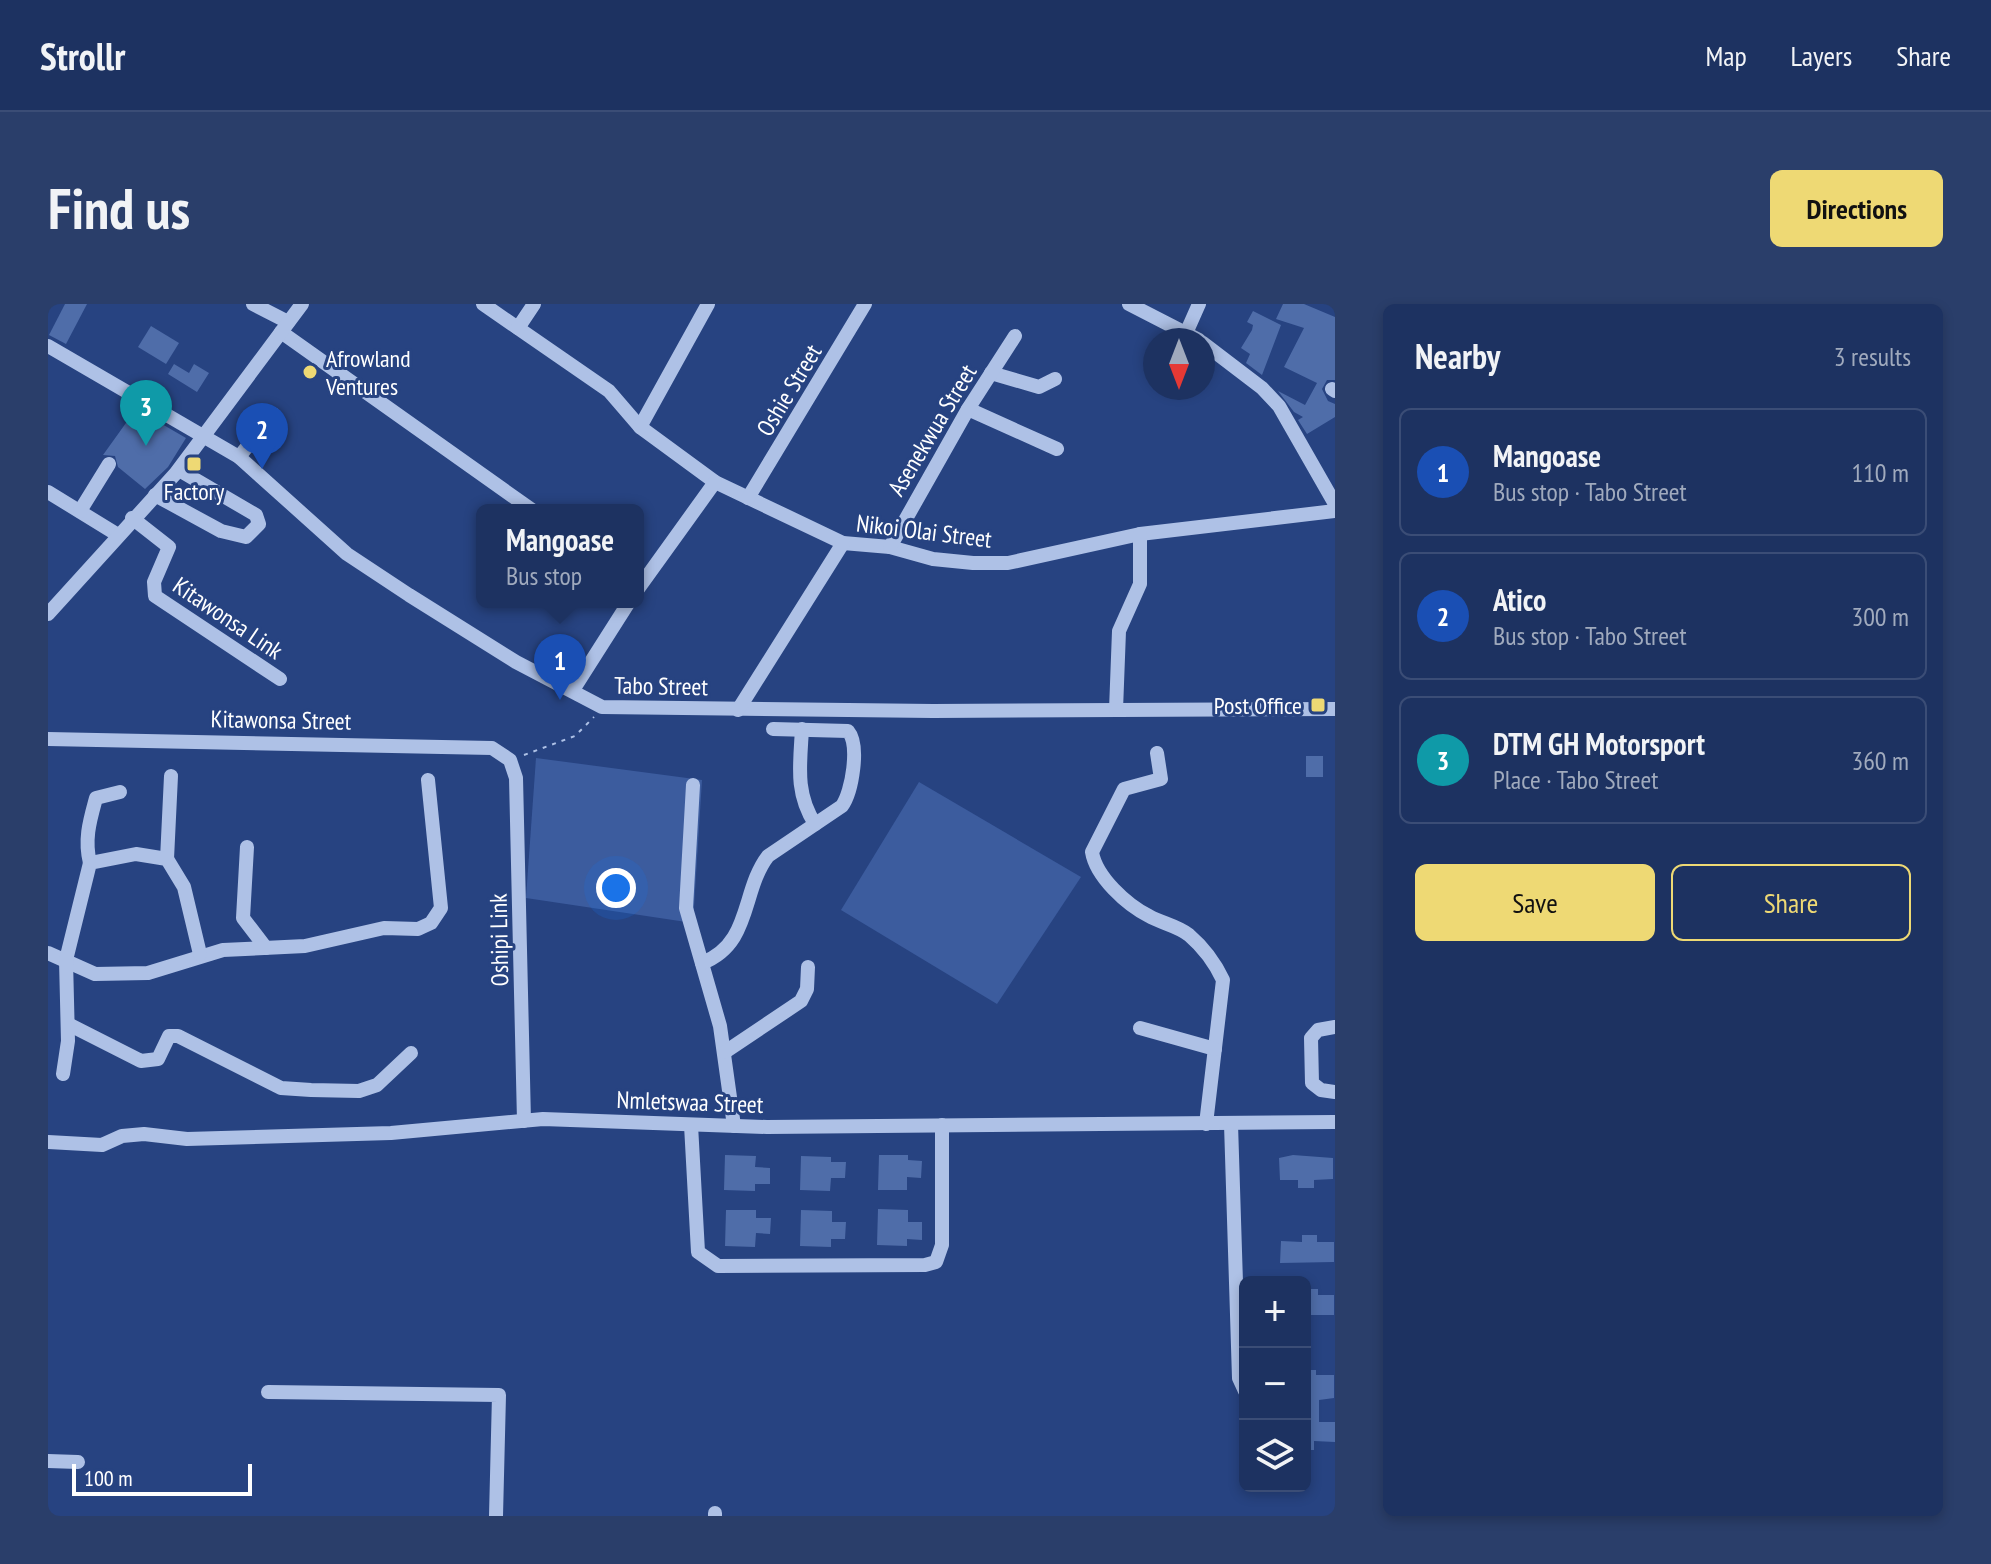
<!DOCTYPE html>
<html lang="en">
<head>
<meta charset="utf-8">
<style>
  :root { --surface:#1d3261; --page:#2a3e6a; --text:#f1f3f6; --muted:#a0aabd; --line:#3b4d76; --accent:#eed974 }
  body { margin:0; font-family:"PT Sans Narrow",sans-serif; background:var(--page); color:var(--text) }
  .controls { position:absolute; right:24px; bottom:24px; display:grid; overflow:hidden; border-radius:12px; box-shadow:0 4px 12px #0003 }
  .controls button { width:72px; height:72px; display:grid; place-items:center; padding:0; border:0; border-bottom:2px solid var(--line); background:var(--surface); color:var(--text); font:40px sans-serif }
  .compass { position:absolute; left:1095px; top:24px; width:72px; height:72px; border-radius:50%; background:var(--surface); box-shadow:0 4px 12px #0003; rotate:180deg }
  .scale { position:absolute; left:24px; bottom:20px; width:180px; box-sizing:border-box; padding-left:8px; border:4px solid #fff; border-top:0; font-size:22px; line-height:28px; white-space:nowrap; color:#fff; -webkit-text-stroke:6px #274381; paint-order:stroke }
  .you { position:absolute; left:568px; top:584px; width:28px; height:28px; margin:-20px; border:6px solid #fff; border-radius:50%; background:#1a73e8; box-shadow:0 0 0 12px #1a73e833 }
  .badge { display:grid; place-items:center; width:52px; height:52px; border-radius:50%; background:var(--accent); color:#fff; font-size:26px; font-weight:700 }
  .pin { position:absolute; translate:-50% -66px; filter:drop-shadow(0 2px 4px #0008) }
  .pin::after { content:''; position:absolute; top:42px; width:28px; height:24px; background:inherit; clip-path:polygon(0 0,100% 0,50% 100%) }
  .popup { position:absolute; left:428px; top:200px; width:168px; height:104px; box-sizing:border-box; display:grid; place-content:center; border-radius:12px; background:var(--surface); filter:drop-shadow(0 2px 6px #0005); font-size:26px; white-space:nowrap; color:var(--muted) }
  .popup b { font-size:30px; color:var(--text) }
  .popup::after { content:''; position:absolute; left:50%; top:100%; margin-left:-16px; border:16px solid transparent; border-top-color:var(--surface) }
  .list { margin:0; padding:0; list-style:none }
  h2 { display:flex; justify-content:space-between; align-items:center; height:104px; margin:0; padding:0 32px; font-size:34px }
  h2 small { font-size:26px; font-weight:400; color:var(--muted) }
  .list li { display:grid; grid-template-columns:52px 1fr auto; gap:24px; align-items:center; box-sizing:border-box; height:128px; margin:0 16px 16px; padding:0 16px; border:2px solid var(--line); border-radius:12px }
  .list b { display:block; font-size:30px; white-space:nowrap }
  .list p { margin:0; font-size:26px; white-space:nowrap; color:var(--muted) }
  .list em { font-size:26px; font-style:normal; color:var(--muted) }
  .actions { display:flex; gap:16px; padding:24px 32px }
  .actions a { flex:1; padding:18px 0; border:2px solid var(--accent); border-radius:12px; text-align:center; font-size:28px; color:var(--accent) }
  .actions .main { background:var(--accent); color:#111 }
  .icon { flex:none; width:44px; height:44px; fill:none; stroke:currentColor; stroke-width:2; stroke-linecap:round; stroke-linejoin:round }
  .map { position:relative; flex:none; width:1287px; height:1212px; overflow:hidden; border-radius:12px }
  header { display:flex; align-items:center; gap:48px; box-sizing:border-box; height:112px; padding:0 40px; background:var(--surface); border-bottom:2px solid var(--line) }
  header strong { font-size:38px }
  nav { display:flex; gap:44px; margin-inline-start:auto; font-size:28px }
  .intro { display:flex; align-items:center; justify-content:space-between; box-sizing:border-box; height:192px; padding:0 48px }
  h1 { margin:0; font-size:56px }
  .button { padding:20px 36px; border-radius:12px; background:var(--accent); color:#111; font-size:28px; font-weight:700 }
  main { display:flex; gap:48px; padding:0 48px }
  aside { flex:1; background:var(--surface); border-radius:12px; box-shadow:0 4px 12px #0003 }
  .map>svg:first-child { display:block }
</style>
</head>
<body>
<header>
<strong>Strollr</strong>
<nav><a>Map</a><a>Layers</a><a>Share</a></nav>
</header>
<div class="intro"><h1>Find us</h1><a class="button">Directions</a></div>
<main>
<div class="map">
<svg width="1287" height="1212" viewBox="0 0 1287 1212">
  <rect width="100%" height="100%" fill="#274381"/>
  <!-- green -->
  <g fill="#3c5c9e">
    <polygon points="488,454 654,476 645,619 478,594"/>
    <polygon points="871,478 1033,573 949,700 793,606"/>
  </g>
  <!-- building -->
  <g fill="#4f6da9">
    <polygon points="17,0 39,0 18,40 1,31"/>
    <polygon points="1235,0 1256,0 1287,13 1287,76 1279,76 1274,85 1280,97 1287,100 1287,113 1259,130 1250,116 1255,113 1246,108 1230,87 1257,101 1269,79 1236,63 1256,24 1228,15"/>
    <polygon points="1205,7 1233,21 1214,71 1198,59 1202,50 1193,44 1204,26 1205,21 1199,18"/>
    <polygon points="103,22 131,39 118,60 90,43"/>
    <polygon points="126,60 141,69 146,60 161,69 149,88 120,70"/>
    <polygon points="88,105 138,134 120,163 97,185 70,163 67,152 55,151"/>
    <rect x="1258" y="452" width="17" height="21"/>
    <polygon points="677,851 708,852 707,863 722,864 722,880 707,880 707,887 676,886"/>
    <polygon points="831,851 860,851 860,856 874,857 873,874 859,873 859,886 830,886"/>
    <polygon points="1245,851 1285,854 1285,875 1266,876 1266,884 1250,884 1250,876 1232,876 1231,854"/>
    <polygon points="753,852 783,853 783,858 798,858 797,874 783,874 782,887 752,886"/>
    <polygon points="830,905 860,906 860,918 874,918 874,936 859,935 859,942 829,941"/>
    <polygon points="678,906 708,906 708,914 723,914 722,930 708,929 707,943 677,942"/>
    <polygon points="753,906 784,907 784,918 798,918 797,935 783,935 783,943 752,942"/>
    <polygon points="1254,931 1269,931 1269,938 1286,938 1286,958 1232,959 1233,937 1254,938"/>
    <polygon points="1257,985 1270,985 1270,991 1286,991 1286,1011 1257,1011"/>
    <polygon points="1257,1066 1268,1066 1268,1071 1286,1071 1286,1094 1271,1096 1271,1118 1287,1118 1287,1138 1266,1137 1266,1146 1257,1146"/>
  </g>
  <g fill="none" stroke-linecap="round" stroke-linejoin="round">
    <!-- path -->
    <polyline stroke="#aec1e6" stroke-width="2" stroke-dasharray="4 6" stroke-linecap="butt" points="476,451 527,432 546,413"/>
    <!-- minor -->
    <g stroke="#aec1e6" stroke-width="14">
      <polyline points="205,0 240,18"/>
      <polyline points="435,0 561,87 592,123 667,178 795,239 842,243 885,255 925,259 960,259 1092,230 1287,207"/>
      <polyline points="1081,0 1151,36"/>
      <polyline points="470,24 486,0"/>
      <polyline points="1139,27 1151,0"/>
      <polyline points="233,28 484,206"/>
      <polyline points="1155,39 1214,84 1231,102 1287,200"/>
      <polyline points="0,42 191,153 299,250 361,291 468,358 554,403 885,407 1287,405"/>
      <polyline points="943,69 991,83 1007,75"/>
      <polyline points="1284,85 1287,87"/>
      <polyline points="920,105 1009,145"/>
      <polyline points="592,123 660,0"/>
      <polyline points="191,153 225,110"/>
      <polyline points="0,188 70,231"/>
      <polyline points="107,191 173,227 198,233 211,220 208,211 131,166"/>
      <polyline points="700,194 817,0"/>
      <polyline points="32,207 61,160"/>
      <polyline points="84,214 121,243 106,278 107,292 232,375"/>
      <polyline points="842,243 920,105 967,32"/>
      <polyline points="590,285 667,178"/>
      <polyline points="0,310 128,169 254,0"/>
      <polyline points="525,386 581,298"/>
      <polyline points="690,406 795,239"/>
      <polyline points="1068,406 1071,327 1092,280 1092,230"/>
      <path d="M754 425C752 461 747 489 767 520"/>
      <polyline points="0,435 444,444 462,456 468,474 476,817"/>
      <path d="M1109 449 1113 475 1076 485 1044 548C1048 573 1079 601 1101 612 1113 619 1130 622 1141 631 1155 643 1167 659 1175 676L1158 820"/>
      <polyline points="645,481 638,604 672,722 686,822"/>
      <polyline points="199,543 195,614 218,644"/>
      <polyline points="119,555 123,472"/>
      <path d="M42 559C36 535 42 516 48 494L72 488"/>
      <polyline points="0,649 47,670 100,669 175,646 257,642 336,624 370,625 383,619 393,604 380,476"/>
      <path d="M654 659C704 640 693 587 720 552L794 502C804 488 812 441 800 427L725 425"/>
      <polyline points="20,720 93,757 110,755 121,732 130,732 233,784 263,786 311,787 329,781 363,749"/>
      <polyline points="1287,723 1270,726 1263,734 1264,779 1273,786 1287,788"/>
      <polyline points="1092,724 1167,745"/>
      <polyline points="677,748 753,697 759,685 760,663"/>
      <polyline points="15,770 20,737 18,656 42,559 88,550 119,555 136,583 152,650"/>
      <polyline points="1183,820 1191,1074 1197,1087"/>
      <polyline points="643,821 650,948 670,962 877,961 888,958 894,941 894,821"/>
      <polyline points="0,838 54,841 74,832 96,830 139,835 343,829 495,815 719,823 1287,818"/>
      <polyline points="220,1088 451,1091 448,1212"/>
      <polyline points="0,1157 30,1158"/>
      <polyline points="667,1209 667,1212"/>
    </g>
  </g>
  <!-- markers -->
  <g fill="#eed974" stroke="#274381" stroke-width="3">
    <circle cx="262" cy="68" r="8"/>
    <rect x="138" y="152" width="16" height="16" rx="4"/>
    <rect x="1262" y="393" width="16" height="16" rx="4"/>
  </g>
  <g text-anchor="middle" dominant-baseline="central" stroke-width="6" stroke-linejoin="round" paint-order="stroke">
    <!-- poi labels -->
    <g font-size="24" fill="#fff" stroke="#274381" text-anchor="start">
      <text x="278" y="54">Afrowland<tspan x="278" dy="28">Ventures</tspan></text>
      <text x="146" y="187" text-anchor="middle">Factory</text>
      <text x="1254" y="401" text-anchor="end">Post Office</text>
    </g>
    <!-- street labels -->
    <g font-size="24" fill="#fff" stroke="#274381">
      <text transform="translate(741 86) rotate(-59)">Oshie Street</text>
      <text transform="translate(884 126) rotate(-59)">Asenekwua Street</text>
      <text transform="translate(876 227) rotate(7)">Nikoi Olai Street</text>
      <text transform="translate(180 314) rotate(34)">Kitawonsa Link</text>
      <text transform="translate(613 382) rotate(1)">Tabo Street</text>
      <text transform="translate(233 416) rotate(1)">Kitawonsa Street</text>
      <text transform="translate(451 636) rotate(-91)">Oshipi Link</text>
      <text transform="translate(642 798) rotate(2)">Nmletswaa Street</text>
    </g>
  </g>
</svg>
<div class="controls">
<button>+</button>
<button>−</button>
<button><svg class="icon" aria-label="layers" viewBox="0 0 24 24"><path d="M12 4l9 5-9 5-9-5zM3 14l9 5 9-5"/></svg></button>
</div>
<svg class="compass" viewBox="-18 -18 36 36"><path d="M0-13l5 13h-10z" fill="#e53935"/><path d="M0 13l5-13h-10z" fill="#a0aabd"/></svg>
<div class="scale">100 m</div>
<div class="you"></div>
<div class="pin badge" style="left:512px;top:396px;background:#1a4fb4">1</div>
<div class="popup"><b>Mangoase</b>Bus stop</div>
<div class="pin badge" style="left:214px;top:165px;background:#1a4fb4">2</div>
<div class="pin badge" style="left:98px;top:142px;background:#0f9aa8">3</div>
</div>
<aside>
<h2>Nearby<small>3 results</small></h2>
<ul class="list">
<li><span class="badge" style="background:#1a4fb4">1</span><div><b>Mangoase</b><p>Bus stop · Tabo Street</p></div><em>110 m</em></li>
<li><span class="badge" style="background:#1a4fb4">2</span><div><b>Atico</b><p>Bus stop · Tabo Street</p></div><em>300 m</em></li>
<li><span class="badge" style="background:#0f9aa8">3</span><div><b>DTM GH Motorsport</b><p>Place · Tabo Street</p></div><em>360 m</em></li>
</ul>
<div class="actions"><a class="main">Save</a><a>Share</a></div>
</aside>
</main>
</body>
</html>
